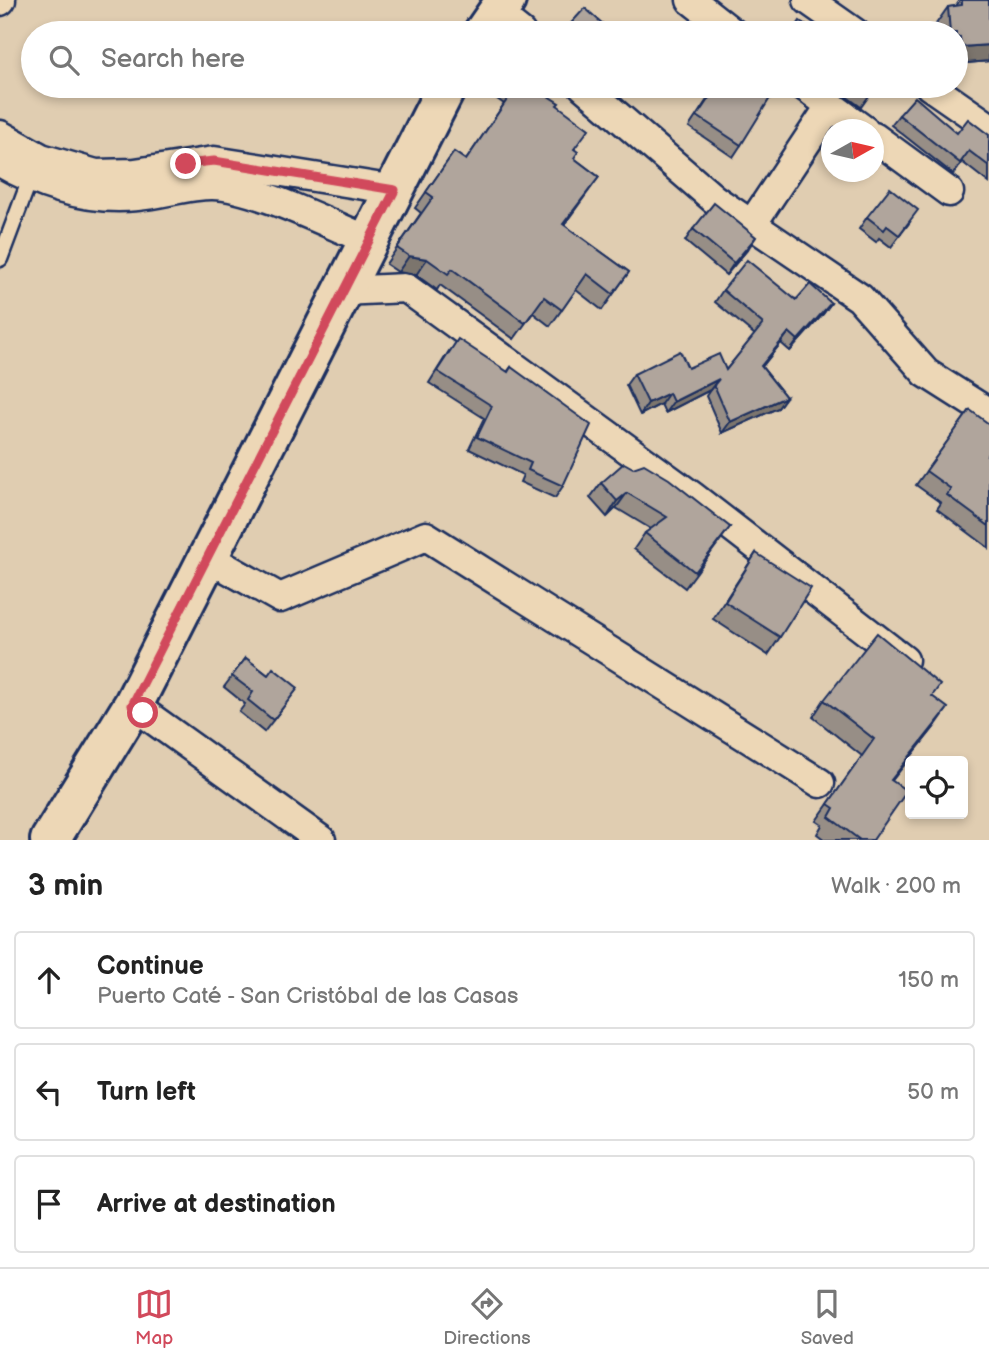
<!DOCTYPE html>
<html lang="en">
<head>
<meta charset="utf-8">
<style>
  :root { --surface:#fff; --page:#f2f2f2; --text:#222; --muted:#767676; --line:#e0e0e0; --accent:#d1495b }
  body { margin:0; font-family:"Balsamiq Sans",sans-serif; background:var(--page); color:var(--text) }
  .controls { position:absolute; right:21px; bottom:21px; display:grid; overflow:hidden; border-radius:7px; box-shadow:0 4px 10px #0003 }
  .controls button { width:63px; height:63px; display:grid; place-items:center; padding:0; border:0; border-bottom:2px solid var(--line); background:var(--surface); color:var(--text); font:35px sans-serif }
  .compass { position:absolute; left:821px; top:119px; width:63px; height:63px; border-radius:50%; background:var(--surface); box-shadow:0 4px 10px #0003; rotate:82deg }
  .stop { position:absolute; width:21px; height:21px; margin:-16px; border:5px solid #d1495b; border-radius:50%; background:#fff }
  .stop.end { background:#d1495b; border-color:#fff; box-shadow:0 2px 7px #0008 }
  .list { margin:0; padding:0; list-style:none }
  h2 { display:flex; justify-content:space-between; align-items:center; height:91px; margin:0; padding:0 28px; font-size:30px }
  h2 small { font-size:23px; font-weight:400; color:var(--muted) }
  .list li { display:grid; grid-template-columns:46px 1fr auto; gap:21px; align-items:center; box-sizing:border-box; height:98px; margin:0 14px 14px; padding:0 14px; border:2px solid var(--line); border-radius:7px }
  .list b { display:block; font-size:26px; white-space:nowrap }
  .list p { margin:0; font-size:23px; white-space:nowrap; color:var(--muted) }
  .list em { font-size:23px; font-style:normal; color:var(--muted) }
  .icon { flex:none; width:38px; height:38px; fill:none; stroke:currentColor; stroke-width:2; stroke-linecap:round; stroke-linejoin:round }
  .map { position:relative; flex:none; width:989px; height:840px; overflow:hidden }
  .search { position:absolute; background:var(--surface); box-shadow:0 4px 10px #0003; left:21px; right:21px; top:21px; height:77px; display:flex; align-items:center; gap:18px; box-sizing:border-box; padding:0 24px; border-radius:38px; color:var(--muted); font-size:26px }
  .sheet { height:427px; background:var(--surface) }
  nav { display:flex; justify-content:space-around; align-items:center; box-sizing:border-box; height:98px; border-top:2px solid var(--line); background:var(--surface); font-size:19px; color:var(--muted) }
  nav a { display:grid; justify-items:center; gap:4px }
  nav .on { color:var(--accent) }
  .map>svg:first-child { display:block }
</style>
</head>
<body>
<div class="map">
<svg width="989" height="840" viewBox="0 0 989 840">
  <rect width="100%" height="100%" fill="#e0cdb1"/>
  <filter id="ink" filterUnits="userSpaceOnUse"><feTurbulence type="fractalNoise" baseFrequency=".0143" numOctaves="2"/><feDisplacementMap in="SourceGraphic" scale="14" xChannelSelector="R" yChannelSelector="G"/><feConvolveMatrix kernelMatrix="1 2 1 2 8 2 1 2 1" color-interpolation-filters="sRGB"/></filter>
  <g filter="url(#ink)">
    <g fill="none" stroke-linecap="round" stroke-linejoin="round">
      <defs>
        <polyline id="lane" points="0,259 30,179"/>
        <g id="street">
          <polyline points="691,0 733,33"/>
          <polyline points="808,0 855,33"/>
          <polyline points="0,1 1,0"/>
          <polyline points="497,14 521,33"/>
          <polyline points="583,86 714,199 860,298 926,373 989,413"/>
          <polyline points="804,86 864,130"/>
          <polyline points="930,86 989,127"/>
          <polyline points="0,135 41,158 96,174 135,173 214,161 395,190"/>
          <polyline points="874,137 949,192"/>
          <path d="M0 162C42 186 88 201 137 196 162 194 187 185 212 185 251 185 329 224 368 240"/>
          <polyline points="752,224 831,105"/>
          <polyline points="341,291 406,288 692,496 904,660"/>
          <polyline points="209,558 280,598 426,536 820,783"/>
          <polyline points="133,705 321,840"/>
        </g>
        <g id="secondary">
          <polyline points="483,33 506,0"/>
          <polyline points="50,840 133,705 447,86"/>
        </g>
      </defs>
      <!-- lane casing -->
      <use href="#lane" stroke="#1b2f5e" stroke-width="19"/>
      <!-- street casing -->
      <use href="#street" stroke="#1b2f5e" stroke-width="33"/>
      <!-- secondary casing -->
      <use href="#secondary" stroke="#1b2f5e" stroke-width="44"/>
      <!-- lane -->
      <use href="#lane" stroke="#edd7b6" stroke-width="14"/>
      <!-- street -->
      <use href="#street" stroke="#edd7b6" stroke-width="28"/>
      <!-- secondary -->
      <use href="#secondary" stroke="#edd7b6" stroke-width="38"/>
    </g>
    <!-- wall -->
    <g fill="#978e86" stroke="#1b2f5e" stroke-width="2">
      <polygon points="960,0 989,0 989,61 956,64 956,33 937,33 936,24 948,7 956,6"/>
      <polygon points="500,86 532,86 557,105 575,149 574,158 599,177 564,225 629,272 602,310 576,290 550,326 533,313 514,339 440,285 437,290 416,275 398,272 386,264 421,213 415,208 454,152 466,160 504,104 493,96"/>
      <polygon points="716,86 741,145 733,157 689,127"/>
      <polygon points="832,86 876,86 861,107"/>
      <polygon points="899,115 957,133 989,135 989,183 962,162 953,174 891,125"/>
      <polygon points="867,217 910,222 891,247 879,238 876,242 859,229"/>
      <polygon points="693,229 748,249 726,275 685,241"/>
      <polygon points="723,290 831,303 823,314 790,351 781,343 762,367 786,397 778,408 722,433 706,396 710,390 665,413 661,404 640,415 626,385 634,374 688,368 726,370 755,335 715,302"/>
      <polygon points="449,351 507,372 511,367 563,486 555,498 520,482 523,475 469,449 484,418 429,383"/>
      <polygon points="970,410 988,455 989,456 989,548 937,509 941,503 916,485"/>
      <polygon points="601,483 730,527 685,588 634,549 645,533 651,529 616,508 607,517 590,498"/>
      <polygon points="756,553 780,637 768,655 713,619"/>
      <polygon points="246,658 268,675 298,688 264,732 239,712 245,704 224,687"/>
      <polygon points="932,696 936,725 892,780 873,840 825,840 817,834 822,825 816,821 862,756 813,717 824,700"/>
    </g>
    <!-- shaded-wall -->
    <g fill="#7b746d" stroke="#1b2f5e" stroke-width="2">
      <polygon points="989,45 989,61 956,64 956,54 961,47"/>
      <polygon points="756,237 748,249 726,275 734,263"/>
      <polygon points="409,256 427,259 416,275 398,272"/>
      <polygon points="831,303 823,314 790,351 798,340"/>
      <polygon points="789,332 781,343 753,377 761,366"/>
      <polygon points="719,379 710,390 665,413 673,402"/>
      <polygon points="669,393 661,404 640,415 648,403"/>
      <polygon points="786,397 778,408 722,433 730,422"/>
      <polygon points="627,493 616,508 607,517 617,501"/>
      <polygon points="948,708 936,725 879,797 891,780"/>
    </g>
    <!-- building -->
    <g fill="#b0a59c" stroke="#1b2f5e" stroke-width="2">
      <polygon points="962,0 989,0 989,45 961,47 960,37 956,38 956,33 950,33 948,7 962,5"/>
      <polygon points="585,8 613,33 562,33"/>
      <polygon points="800,21 817,33 792,33"/>
      <polygon points="512,86 532,86 559,103 557,105 589,129 574,149 578,152 574,158 599,177 563,224 629,272 613,294 587,274 562,310 544,297 525,323 452,269 448,274 427,259 409,256 397,248 433,197 426,192 454,152 466,160 515,88"/>
      <polygon points="717,86 768,86 775,90 741,145 697,116"/>
      <polygon points="856,86 876,86 869,95"/>
      <polygon points="915,97 957,133 968,119 989,135 989,166 969,151 960,163 899,115"/>
      <polygon points="890,188 918,210 899,235 887,226 884,230 867,217"/>
      <polygon points="714,203 756,237 734,263 693,229"/>
      <polygon points="747,260 796,300 810,284 831,303 798,340 789,332 761,366 786,397 730,422 714,385 719,379 673,402 669,393 648,403 634,374 680,351 688,368 719,354 726,370 763,324 723,290"/>
      <polygon points="458,339 508,372 511,367 591,425 563,486 528,470 531,463 477,437 492,406 437,371"/>
      <polygon points="970,410 989,424 989,452 987,455 989,456 989,526 947,495 951,489 926,471"/>
      <polygon points="624,463 633,468 644,464 669,479 730,527 695,572 645,533 667,517 627,493 617,501 601,483"/>
      <polygon points="756,553 811,588 780,637 725,602"/>
      <polygon points="877,633 940,685 932,696 948,708 891,780 907,791 873,840 860,840 829,817 834,808 828,804 874,739 824,700"/>
      <polygon points="246,658 268,675 273,668 298,688 273,720 248,700 253,692 232,676"/>
    </g>
  </g>
  <g fill="none" stroke-linecap="round" stroke-linejoin="round" filter="url(#ink)">
    <!-- route -->
    <polyline stroke="#d1495b" stroke-width="9" points="143,713 132,705 395,190 214,161 186,164"/>
  </g>
</svg>
<div class="controls">
<button><svg class="icon" aria-label="locate" viewBox="0 0 24 24"><circle cx="12" cy="12" r="6"/><path d="M12 2v4M12 18v4M2 12h4M18 12h4"/></svg></button>
</div>
<svg class="compass" viewBox="-18 -18 36 36"><path d="M0-13l5 13h-10z" fill="#e53935"/><path d="M0 13l5-13h-10z" fill="#767676"/></svg>
<div class="stop" style="left:143px;top:713px"></div>
<div class="stop end" style="left:186px;top:164px"></div>
<div class="search"><svg class="icon" aria-label="search" viewBox="0 0 24 24"><circle cx="10" cy="10" r="6"/><path d="M15 15l6 6"/></svg>Search here</div>
</div>
<section class="sheet">
<h2>3 min<small>Walk · 200 m</small></h2>
<ul class="list">
<li><svg class="icon" aria-label="ahead" viewBox="0 0 24 24"><path d="M12 20V5M6 11l6-6 6 6"/></svg><div><b>Continue</b><p>Puerto Caté - San Cristóbal de las Casas</p></div><em>150 m</em></li>
<li><svg class="icon" aria-label="left" viewBox="0 0 24 24"><path d="M17 20v-9H6M10 6l-5 5 5 5"/></svg><div><b>Turn left</b></div><em>50 m</em></li>
<li><svg class="icon" aria-label="arrive" viewBox="0 0 24 24"><path d="M6 21V4h12l-3 4 3 4H6"/></svg><div><b>Arrive at destination</b></div></li>
</ul>
</section>
<nav>
<a class="on"><svg class="icon" aria-label="map" viewBox="0 0 24 24"><path d="M3 6l6-2 6 2 6-2v14l-6 2-6-2-6 2zM9 4v14M15 6v14"/></svg>Map</a>
<a><svg class="icon" aria-label="directions" viewBox="0 0 24 24"><path d="M12 3l9 9-9 9-9-9zM9 14v-3h6M13 9l2 2-2 2"/></svg>Directions</a>
<a><svg class="icon" aria-label="saved" viewBox="0 0 24 24"><path d="M7 4h10v16l-5-4-5 4z"/></svg>Saved</a>
</nav>
</body>
</html>
